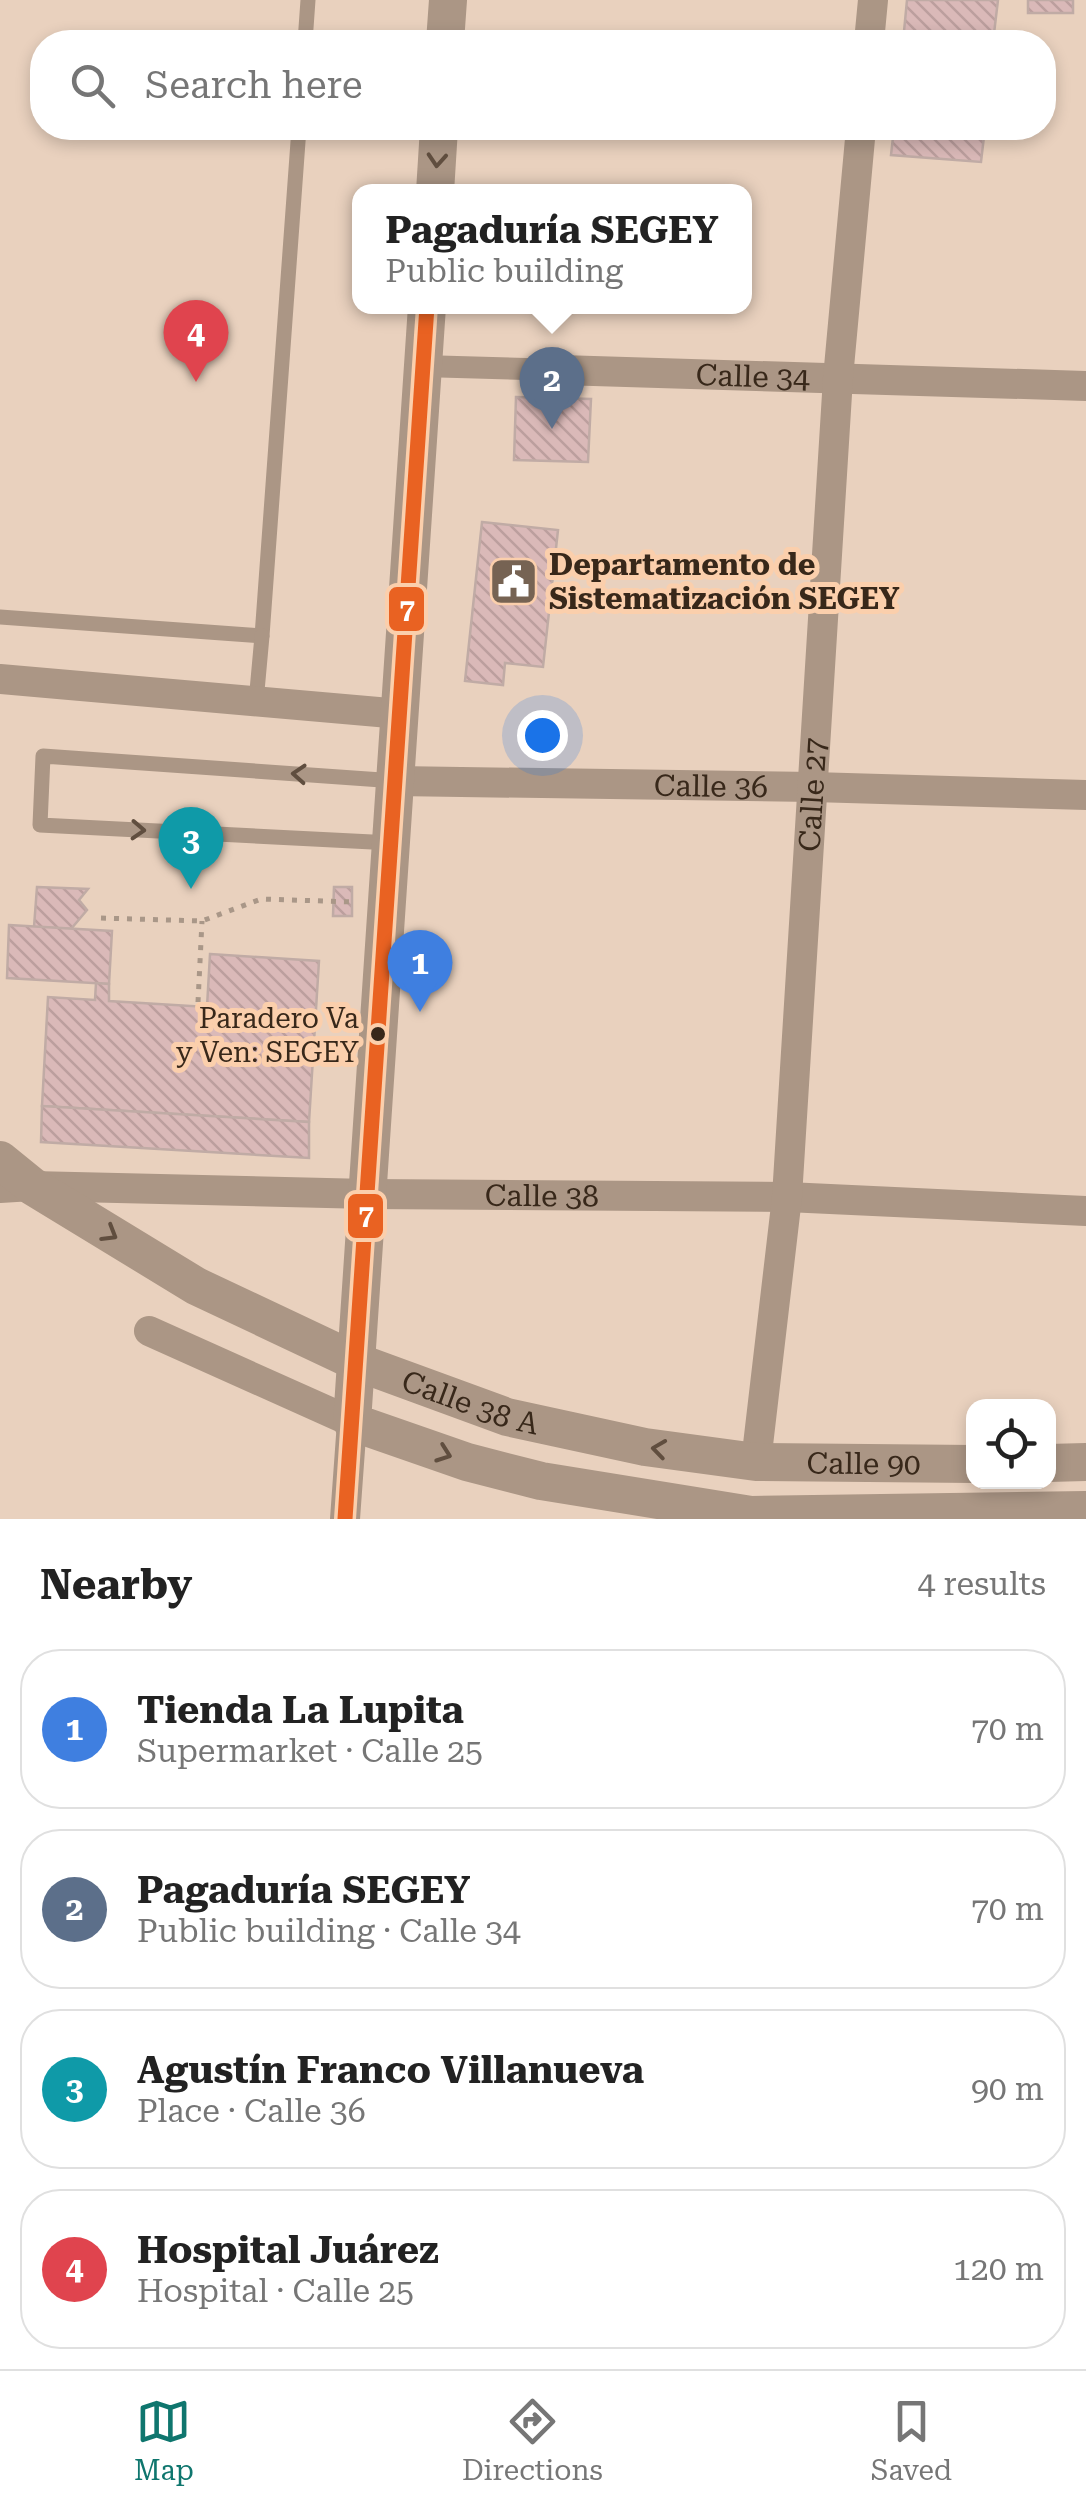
<!DOCTYPE html>
<html lang="en">
<head>
<meta charset="utf-8">
<style>
  :root { --surface:#fff; --page:#f2f2f2; --text:#222; --muted:#767676; --line:#e0e0e0; --accent:#0f766e }
  body { margin:0; font-family:"Roboto Serif",serif; background:var(--page); color:var(--text) }
  .controls { position:absolute; right:30px; bottom:30px; display:grid; overflow:hidden; border-radius:20px; box-shadow:0 5px 15px #0003 }
  .controls button { width:90px; height:90px; display:grid; place-items:center; padding:0; border:0; border-bottom:2px solid var(--line); background:var(--surface); color:var(--text); font:50px sans-serif }
  .you { position:absolute; left:542px; top:735px; width:35px; height:35px; margin:-25px; border:8px solid #fff; border-radius:50%; background:#1a73e8; box-shadow:0 0 0 15px #1a73e833 }
  .badge { display:grid; place-items:center; width:65px; height:65px; border-radius:50%; background:var(--accent); color:#fff; font-size:32px; font-weight:700 }
  .pin { position:absolute; translate:-50% -82px; filter:drop-shadow(0 2px 5px #0008) }
  .pin::after { content:''; position:absolute; top:52px; width:35px; height:30px; background:inherit; clip-path:polygon(0 0,100% 0,50% 100%) }
  .popup { position:absolute; left:352px; top:184px; width:400px; height:130px; box-sizing:border-box; display:grid; place-content:center; border-radius:20px; background:var(--surface); filter:drop-shadow(0 2px 8px #0005); font-size:32px; white-space:nowrap; color:var(--muted) }
  .popup b { font-size:38px; color:var(--text) }
  .popup::after { content:''; position:absolute; left:50%; top:100%; margin-left:-20px; border:20px solid transparent; border-top-color:var(--surface) }
  .list { margin:0; padding:0; list-style:none }
  h2 { display:flex; justify-content:space-between; align-items:center; height:130px; margin:0; padding:0 40px; font-size:42px }
  h2 small { font-size:32px; font-weight:400; color:var(--muted) }
  .list li { display:grid; grid-template-columns:65px 1fr auto; gap:30px; align-items:center; box-sizing:border-box; height:160px; margin:0 20px 20px; padding:0 20px; border:2px solid var(--line); border-radius:40px }
  .list b { display:block; font-size:38px; white-space:nowrap }
  .list p { margin:0; font-size:32px; white-space:nowrap; color:var(--muted) }
  .list em { font-size:32px; font-style:normal; color:var(--muted) }
  .icon { flex:none; width:55px; height:55px; fill:none; stroke:currentColor; stroke-width:2; stroke-linecap:round; stroke-linejoin:round }
  .map { position:relative; flex:none; width:1086px; height:1519px; overflow:hidden }
  .search { position:absolute; background:var(--surface); box-shadow:0 5px 15px #0003; left:30px; right:30px; top:30px; height:110px; display:flex; align-items:center; gap:25px; box-sizing:border-box; padding:0 35px; border-radius:40px; color:var(--muted); font-size:38px }
  .sheet { height:850px; background:var(--surface) }
  nav { display:flex; justify-content:space-around; align-items:center; box-sizing:border-box; height:140px; border-top:2px solid var(--line); background:var(--surface); font-size:28px; color:var(--muted) }
  nav a { display:grid; justify-items:center; gap:5px }
  nav .on { color:var(--accent) }
  .map>svg:first-child { display:block }
</style>
</head>
<body>
<div class="map">
<svg width="1086" height="1519" viewBox="0 0 1086 1519">
  <defs>
    <pattern id="building-back-hatch" width="6" height="6" patternUnits="userSpaceOnUse" patternTransform="scale(2.5)"><rect width="6" height="6" fill="#dab9b8"/><path d="M-1 5l2 2M0 0l6 6M5-1l2 2" fill="none" stroke="#bc9f9e"/></pattern>
  </defs>
  <rect width="100%" height="100%" fill="#e9d1be"/>
  <!-- building -->
  <g fill="url(#building-back-hatch)" stroke="#c0aba5" stroke-width="2.5">
    <polygon points="907,0 998,0 993,42 903,42"/>
    <rect x="1028" y="0" width="45" height="13"/>
    <polygon points="894,128 921,128 921,135 950,137 951,128 985,128 981,162 891,155"/>
    <polygon points="516,397 591,399 588,462 514,460"/>
    <polygon points="482,522 558,530 543,667 505,663 503,685 465,681"/>
    <polygon points="37,887 88,889 79,900 87,910 71,929 34,927"/>
    <polygon points="334,887 352,887 352,916 333,916"/>
    <polygon points="9,925 112,931 109,984 7,978"/>
    <polygon points="210,954 319,961 309,1122 42,1106 48,997 95,1000 96,983 109,984 109,1001 207,1007"/>
    <polygon points="42,1106 309,1122 309,1158 41,1142"/>
  </g>
  <g fill="none" stroke-linecap="round" stroke-linejoin="round">
    <!-- path -->
    <g stroke="#a99788" stroke-width="5" stroke-dasharray="5 8" stroke-linecap="butt">
      <polyline points="101,918 202,921 261,899 355,902"/>
      <polyline points="198,1002 202,921"/>
    </g>
    <!-- service -->
    <g stroke="#ab9685" stroke-width="15">
      <polyline points="305,42 308,0"/>
      <polyline points="0,617 262,636 299,128"/>
      <polyline points="256,702 262,636"/>
      <polyline points="392,843 40,825 43,756 396,781"/>
    </g>
    <!-- pedestrian -->
    <polyline stroke="#ab9685" stroke-width="22" points="422,366 561,370"/>
    <!-- minor -->
    <g stroke="#ab9685" stroke-width="30">
      <polyline points="869,42 873,0"/>
      <path id="s1" d="M561 370 1086 386"/>
      <polyline points="0,679 401,714"/>
      <path id="s2" d="M396 781 813 787 1086 795"/>
      <path id="s3" d="M0 1188 32 1186 368 1194 787 1197 1086 1211"/>
      <polyline points="149,1331 352,1422 345,1519"/>
      <path id="s4" d="M756 1462 787 1197 838 378 861 128"/>
    </g>
    <!-- tertiary -->
    <g stroke="#ab9685" stroke-width="38">
      <polyline points="445,42 448,0"/>
      <polyline points="435,192 439,128"/>
      <polyline points="427,306 352,1422 467,1462 541,1481 751,1515 1086,1510"/>
      <path id="s5" d="M0 1160 32 1186 196 1286 357 1362 507 1417 645 1447 756 1462 974 1464"/>
      <polyline points="1048,1463 1086,1462"/>
    </g>
    <defs>
      <polyline id="bus-1" points="345,1519 427,306"/>
    </defs>
    <!-- bus-1 casing -->
    <use href="#bus-1" stroke="#fbcfac" stroke-width="22"/>
    <!-- bus-1 -->
    <use href="#bus-1" stroke="#e96222" stroke-width="15"/>
  </g>
  <!-- one-way arrows -->
  <defs><path id="oneway-chevron" d="M-2-3.5L2.5 0L-2 3.5" fill="none" stroke-width="1.6" stroke-linecap="round" stroke-linejoin="round" transform="scale(2.5)"/></defs>
  <g stroke="#604e3f">
    <use href="#oneway-chevron" transform="translate(437 160) rotate(94)"/>
    <use href="#oneway-chevron" transform="translate(299 774) rotate(-176)"/>
    <use href="#oneway-chevron" transform="translate(138 830) rotate(3)"/>
    <use href="#oneway-chevron" transform="translate(110 1234) rotate(31)"/>
    <use href="#oneway-chevron" transform="translate(659 1449) rotate(-172)"/>
    <use href="#oneway-chevron" transform="translate(444 1454) rotate(20)"/>
  </g>
  <!-- icons -->
  <defs>
    <symbol id="civic-square" viewBox="-11 -11 22 22"><rect x="-9" y="-9" width="18" height="18" rx="4" fill="#766353" stroke="#fbcfac"/><path d="M-.6-6.5H3V-4.5H.6V-3L4-1V1h2V6H-6V1h2V-1L-.6-3ZM-1.2 2.5V6h2.4V2.5Z" fill="#fff"/></symbol>
  </defs>
  <g fill-rule="evenodd">
    <use href="#civic-square" x="486" y="554" width="55" height="55"/>
  </g>
  <!-- markers -->
  <circle fill="#38281a" stroke="#fbcfac" stroke-width="4" cx="378" cy="1034" r="9"/>
  <g text-anchor="middle" dominant-baseline="central" stroke-width="10" stroke-linejoin="round" paint-order="stroke">
    <!-- bus labels -->
    <g font-size="28" fill="#38281a" stroke="#fbcfac" text-anchor="end">
      <text x="359" y="1018">Paradero Va<tspan x="359" dy="34">y Ven: SEGEY</tspan></text>
    </g>
    <!-- street labels -->
    <g font-size="30" fill="#38281a" stroke="#fbcfac">
      <text stroke="none"><textPath href="#s1" startOffset="192">Calle 34</textPath></text>
      <text stroke="none"><textPath href="#s2" startOffset="315">Calle 36</textPath></text>
      <text stroke="none"><textPath href="#s4" startOffset="670">Calle 27</textPath></text>
      <text stroke="none"><textPath href="#s3" startOffset="542">Calle 38</textPath></text>
      <text stroke="none"><textPath href="#s5" startOffset="532">Calle 38 A</textPath></text>
      <text stroke="none"><textPath href="#s5" startOffset="932">Calle 90</textPath></text>
    </g>
    <!-- poi labels -->
    <g font-size="30" font-weight="bold" fill="#38281a" stroke="#fbcfac" text-anchor="start">
      <text x="549" y="564">Departamento de<tspan x="549" dy="34">Sistematización SEGEY</tspan></text>
    </g>
  </g>
  <g stroke="#fbcfac" stroke-width="4">
    <rect x="387" y="585" width="39" height="48" rx="10" fill="#e96222"/>
    <rect x="346" y="1192" width="39" height="48" rx="10" fill="#e96222"/>
  </g>
  <g font-size="28" text-anchor="middle" font-weight="bold" fill="#fff">
    <text x="407" y="619">7</text>
    <text x="366" y="1225">7</text>
  </g>
</svg>
<div class="controls">
<button><svg class="icon" aria-label="locate" viewBox="0 0 24 24"><circle cx="12" cy="12" r="6"/><path d="M12 2v4M12 18v4M2 12h4M18 12h4"/></svg></button>
</div>
<div class="you"></div>
<div class="pin badge" style="left:420px;top:1012px;background:#3f7fe0">1</div>
<div class="pin badge" style="left:552px;top:429px;background:#5c6f8a">2</div>
<div class="popup"><b>Pagaduría SEGEY</b>Public building</div>
<div class="pin badge" style="left:191px;top:889px;background:#0f9aa8">3</div>
<div class="pin badge" style="left:196px;top:382px;background:#e0444e">4</div>
<div class="search"><svg class="icon" aria-label="search" viewBox="0 0 24 24"><circle cx="10" cy="10" r="6"/><path d="M15 15l6 6"/></svg>Search here</div>
</div>
<section class="sheet">
<h2>Nearby<small>4 results</small></h2>
<ul class="list">
<li><span class="badge" style="background:#3f7fe0">1</span><div><b>Tienda La Lupita</b><p>Supermarket · Calle 25</p></div><em>70 m</em></li>
<li><span class="badge" style="background:#5c6f8a">2</span><div><b>Pagaduría SEGEY</b><p>Public building · Calle 34</p></div><em>70 m</em></li>
<li><span class="badge" style="background:#0f9aa8">3</span><div><b>Agustín Franco Villanueva</b><p>Place · Calle 36</p></div><em>90 m</em></li>
<li><span class="badge" style="background:#e0444e">4</span><div><b>Hospital Juárez</b><p>Hospital · Calle 25</p></div><em>120 m</em></li>
</ul>
</section>
<nav>
<a class="on"><svg class="icon" aria-label="map" viewBox="0 0 24 24"><path d="M3 6l6-2 6 2 6-2v14l-6 2-6-2-6 2zM9 4v14M15 6v14"/></svg>Map</a>
<a><svg class="icon" aria-label="directions" viewBox="0 0 24 24"><path d="M12 3l9 9-9 9-9-9zM9 14v-3h6M13 9l2 2-2 2"/></svg>Directions</a>
<a><svg class="icon" aria-label="saved" viewBox="0 0 24 24"><path d="M7 4h10v16l-5-4-5 4z"/></svg>Saved</a>
</nav>
</body>
</html>
